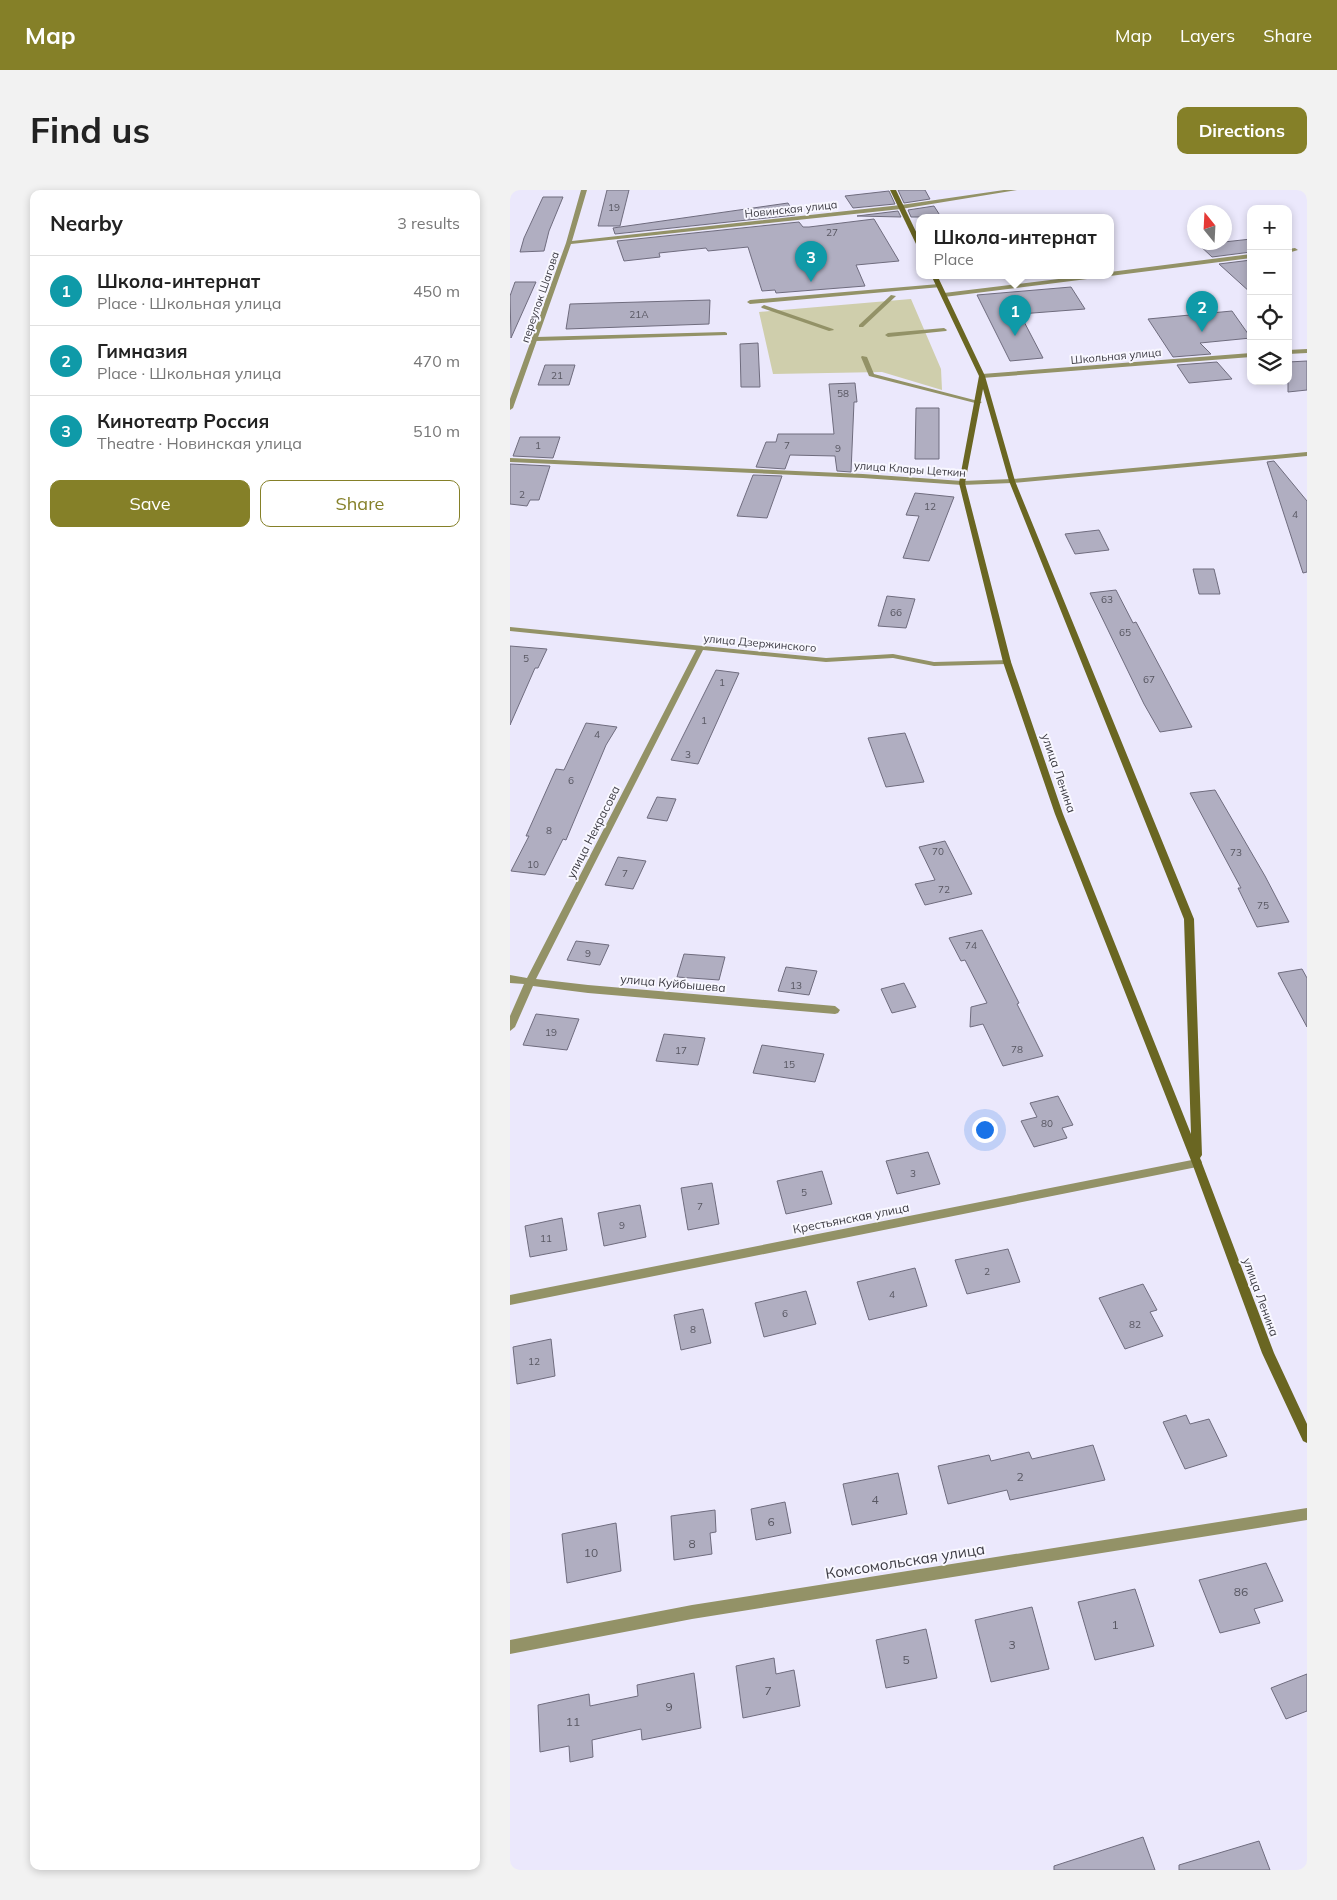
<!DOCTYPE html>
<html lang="en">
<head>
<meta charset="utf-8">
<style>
  :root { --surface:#fff; --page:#f2f2f2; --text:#222; --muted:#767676; --line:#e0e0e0; --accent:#858028 }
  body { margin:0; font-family:Mulish,sans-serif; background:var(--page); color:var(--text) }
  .controls { position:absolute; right:15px; top:15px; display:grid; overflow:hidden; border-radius:10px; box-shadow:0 2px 8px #0003 }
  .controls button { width:45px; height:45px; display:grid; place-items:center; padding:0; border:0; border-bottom:1px solid var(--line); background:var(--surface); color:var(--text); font:25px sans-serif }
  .compass { position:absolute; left:677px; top:15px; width:45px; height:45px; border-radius:50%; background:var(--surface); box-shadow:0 2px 8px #0003; rotate:342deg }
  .you { position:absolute; left:474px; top:939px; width:18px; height:18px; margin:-12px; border:4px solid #fff; border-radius:50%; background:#1a73e8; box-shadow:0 0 0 8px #1a73e833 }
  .badge { display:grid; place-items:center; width:32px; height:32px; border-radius:50%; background:var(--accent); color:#fff; font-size:16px; font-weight:700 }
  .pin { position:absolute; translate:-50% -41px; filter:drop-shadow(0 1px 2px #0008) }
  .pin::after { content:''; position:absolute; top:26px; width:18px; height:15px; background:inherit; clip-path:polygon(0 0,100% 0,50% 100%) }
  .popup { position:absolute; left:406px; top:24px; width:198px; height:65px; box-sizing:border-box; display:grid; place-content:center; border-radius:10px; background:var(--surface); filter:drop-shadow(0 1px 4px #0005); font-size:16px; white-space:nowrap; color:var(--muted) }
  .popup b { font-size:19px; color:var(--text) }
  .popup::after { content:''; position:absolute; left:50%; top:100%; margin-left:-10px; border:10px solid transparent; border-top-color:var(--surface) }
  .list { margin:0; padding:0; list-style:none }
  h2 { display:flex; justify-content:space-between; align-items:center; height:65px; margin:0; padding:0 20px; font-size:21px }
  h2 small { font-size:16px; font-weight:400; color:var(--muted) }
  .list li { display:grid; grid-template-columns:32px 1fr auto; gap:15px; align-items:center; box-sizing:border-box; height:70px; padding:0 20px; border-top:1px solid var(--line) }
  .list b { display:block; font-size:19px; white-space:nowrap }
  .list p { margin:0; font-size:16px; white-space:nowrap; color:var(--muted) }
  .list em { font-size:16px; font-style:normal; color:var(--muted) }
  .actions { display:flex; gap:10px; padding:15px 20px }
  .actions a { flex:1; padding:11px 0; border:1px solid var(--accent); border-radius:10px; text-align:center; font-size:18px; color:var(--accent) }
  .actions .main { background:var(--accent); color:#fff }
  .icon { flex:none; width:28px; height:28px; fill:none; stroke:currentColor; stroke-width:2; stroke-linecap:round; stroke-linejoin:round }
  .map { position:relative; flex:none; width:797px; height:1680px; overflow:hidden; border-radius:10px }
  header { display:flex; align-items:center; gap:30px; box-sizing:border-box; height:70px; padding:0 25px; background:var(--accent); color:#fff }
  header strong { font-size:24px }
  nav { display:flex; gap:28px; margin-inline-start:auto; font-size:18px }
  .intro { display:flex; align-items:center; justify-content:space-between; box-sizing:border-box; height:120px; padding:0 30px }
  h1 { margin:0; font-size:35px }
  .button { padding:12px 22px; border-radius:10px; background:var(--accent); color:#fff; font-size:18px; font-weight:700 }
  main { display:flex; gap:30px; padding:0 30px }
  aside { flex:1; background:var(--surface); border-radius:10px; box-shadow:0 2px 8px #0003 }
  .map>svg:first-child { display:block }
</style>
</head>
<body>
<header>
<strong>Map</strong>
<nav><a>Map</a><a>Layers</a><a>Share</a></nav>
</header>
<div class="intro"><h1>Find us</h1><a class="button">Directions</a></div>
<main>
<aside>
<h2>Nearby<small>3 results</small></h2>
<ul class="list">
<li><span class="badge" style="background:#0f9aa8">1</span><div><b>Школа-интернат</b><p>Place · Школьная улица</p></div><em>450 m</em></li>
<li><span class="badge" style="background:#0f9aa8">2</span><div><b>Гимназия</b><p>Place · Школьная улица</p></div><em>470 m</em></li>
<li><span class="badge" style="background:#0f9aa8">3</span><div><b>Кинотеатр Россия</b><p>Theatre · Новинская улица</p></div><em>510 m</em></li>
</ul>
<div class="actions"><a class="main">Save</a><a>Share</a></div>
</aside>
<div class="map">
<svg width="797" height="1680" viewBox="0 0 797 1680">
  <rect width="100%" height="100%" fill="#ebe8fc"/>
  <!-- green -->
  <polygon fill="#cfceac" points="401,109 431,179 432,200 372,182 263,184 249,122"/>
  <!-- building -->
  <g fill="#b0aec1" stroke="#6f6c7e">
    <polygon points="97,0 119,0 110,36 88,36"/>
    <polygon points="388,0 415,0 420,9 394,13"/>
    <polygon points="379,1 385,14 343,18 335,6"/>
    <polygon points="33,7 53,7 39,41 34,61 10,62 14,48"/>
    <polygon points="278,13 285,25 105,44 103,38"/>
    <polygon points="424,16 431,27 401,27 398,20"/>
    <polygon points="388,21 391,27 347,26"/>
    <polygon points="364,29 389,71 346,75 355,96 266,103 265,100 252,101 238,57 198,61 196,58 149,63 150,67 114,71 107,51 289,32 293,37 299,37"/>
    <polygon points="741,49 741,62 702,67 686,52 714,52"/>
    <polygon points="741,70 741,103 709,74"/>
    <polygon points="5,92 26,92 1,148 0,106"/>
    <polygon points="561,97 575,119 510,124 533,168 500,171 467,105"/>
    <polygon points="200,110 199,134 56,139 60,114"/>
    <polygon points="722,121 741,148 690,153 701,164 663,167 638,129"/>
    <polygon points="248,153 250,197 231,197 230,154"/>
    <polygon points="797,171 797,200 778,202 778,172"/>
    <polygon points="707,172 722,189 679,193 667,175"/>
    <polygon points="35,175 65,175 59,195 28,195"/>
    <polygon points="345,193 347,212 344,212 341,282 327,281 325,266 280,265 275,279 246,277 256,252 266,252 268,244 324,244 319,194"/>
    <polygon points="406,218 429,218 429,269 405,269"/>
    <polygon points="10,247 50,247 43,268 3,266"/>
    <polygon points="764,271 797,311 797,382 793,383 757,272"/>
    <polygon points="0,274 40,276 29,310 20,310 17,316 0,314"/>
    <polygon points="243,285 272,286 257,328 227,326"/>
    <polygon points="405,303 444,307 419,371 393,368 409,326 396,325"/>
    <polygon points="589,340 599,360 565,364 555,344"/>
    <polygon points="683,379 704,379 710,404 689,404"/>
    <polygon points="606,400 623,433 626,432 682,537 650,542 634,514 580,403"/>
    <polygon points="377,406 405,409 396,438 368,436"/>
    <polygon points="0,456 37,459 28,478 25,478 0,535"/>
    <polygon points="206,480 229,483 188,574 161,570"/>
    <polygon points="76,533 107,537 96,555 56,650 53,649 35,685 1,681 19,646 16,646 46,579 54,580"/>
    <polygon points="395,543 414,592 376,597 358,548"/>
    <polygon points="705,600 755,686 779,732 747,737 728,698 731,698 680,603"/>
    <polygon points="147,607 166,609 157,631 137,628"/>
    <polygon points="435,651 462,704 415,715 405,694 425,690 409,657"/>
    <polygon points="108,667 136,671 123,699 95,695"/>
    <polygon points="472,740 509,813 507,814 533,866 493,876 473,834 460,837 461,817 477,813 455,770 451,771 439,748"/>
    <polygon points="66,751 99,755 90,775 57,770"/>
    <polygon points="174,764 215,767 209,790 167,787"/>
    <polygon points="276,777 307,781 299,805 268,801"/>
    <polygon points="792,779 797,788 797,837 768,783"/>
    <polygon points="394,793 406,817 382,823 371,799"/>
    <polygon points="26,824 69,829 57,860 13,855"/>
    <polygon points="154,844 195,848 188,875 146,871"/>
    <polygon points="252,855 314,864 305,892 243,883"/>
    <polygon points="548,906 563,935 552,938 557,948 524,957 511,931 527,927 520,913"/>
    <polygon points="418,962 430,994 387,1004 376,971"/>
    <polygon points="312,981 322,1014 276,1024 267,991"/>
    <polygon points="202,993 209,1034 178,1040 171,998"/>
    <polygon points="130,1015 136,1047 94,1056 88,1023"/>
    <polygon points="52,1028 57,1060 20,1067 15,1036"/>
    <polygon points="498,1059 510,1092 457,1104 445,1070"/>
    <polygon points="405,1078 417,1116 359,1130 347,1092"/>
    <polygon points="633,1094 647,1120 640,1122 653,1146 615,1159 589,1108"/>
    <polygon points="296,1101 306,1134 254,1147 245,1113"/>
    <polygon points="193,1119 201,1153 171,1160 164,1125"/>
    <polygon points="41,1149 45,1186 7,1194 3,1157"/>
    <polygon points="676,1225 680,1234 699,1229 717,1266 675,1279 653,1232"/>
    <polygon points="583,1255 595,1290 500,1310 497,1300 438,1314 428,1276 479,1265 481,1271 519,1262 522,1269"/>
    <polygon points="388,1283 397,1324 342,1335 333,1294"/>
    <polygon points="275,1312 281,1343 246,1350 241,1319"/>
    <polygon points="205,1320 206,1342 200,1343 202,1364 164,1370 161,1326"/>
    <polygon points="106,1333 111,1381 57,1393 52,1344"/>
    <polygon points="756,1373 773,1411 744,1419 750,1433 710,1443 689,1390"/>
    <polygon points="625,1399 644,1456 585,1470 568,1412"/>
    <polygon points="522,1417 539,1479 481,1492 465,1430"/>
    <polygon points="416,1439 427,1488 376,1498 366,1450"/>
    <polygon points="264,1468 266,1484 284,1480 290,1516 233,1528 226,1476"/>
    <polygon points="184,1483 191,1538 132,1550 131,1539 82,1550 83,1567 60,1572 59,1556 30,1562 28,1515 79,1504 80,1516 128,1506 127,1495"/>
    <polygon points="797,1484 797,1521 776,1529 761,1498"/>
    <polygon points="633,1647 645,1680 544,1680 544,1676"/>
    <polygon points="749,1651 760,1680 669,1680 669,1675"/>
  </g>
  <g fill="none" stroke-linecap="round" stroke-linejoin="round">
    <!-- service -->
    <g fill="#939267" fill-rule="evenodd">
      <polygon points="429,94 431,95 431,97 240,114 237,112 240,110"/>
      <polygon points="381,105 386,106 353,137 349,137 349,135"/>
      <polygon points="254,115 323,139 324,140 319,141 252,118 251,117"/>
      <polygon points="434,138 437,140 436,141 378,147 375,145 378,143"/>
      <polygon points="215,142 217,143 217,145 26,151 23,149 26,147"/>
      <polygon points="352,166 357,167 364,184 472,212 469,214 359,186 351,167"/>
    </g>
    <!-- minor -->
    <g fill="#939267" fill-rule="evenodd">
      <polygon points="71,0 77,0 62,51 391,15 494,0 507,0 391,19 61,54 3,218 0,220 0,209 56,53"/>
      <polygon points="778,59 785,58 788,60 778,63"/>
      <polygon points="741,64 741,68 600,86 598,85 600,85 600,82"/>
      <polygon points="581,85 596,85 593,87 434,107 431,105 434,103"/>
      <polygon points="797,159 797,163 778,164 778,160"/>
      <polygon points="741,163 741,167 472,188 469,186 472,184"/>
      <polygon points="797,262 797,266 502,293 452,295 353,288 0,272 0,268 353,284 452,291 502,289"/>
      <polygon points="0,437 316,468 383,464 424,472 500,470 501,472 497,474 424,476 383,468 316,472 193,460 26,789 78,795 325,816 330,820 328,823 325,824 78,803 23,796 5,837 0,841 0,826 14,794 0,793 0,785 17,788 186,460 0,441"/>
      <polygon points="687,969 691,970 692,973 691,976 687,977 0,1115 0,1105"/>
      <polygon points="797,1318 797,1330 182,1429 0,1464 0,1450 182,1415"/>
    </g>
    <!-- secondary -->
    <g fill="#6a6622" fill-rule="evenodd">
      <polygon points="380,0 386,0 410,50 410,58 407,56"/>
      <path d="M421 85H427L475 186 505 291 684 729 692 965 690 968 764 1163 797 1234V1253L793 1251 752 1163 682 973 545 624 493 472 449 293 469 186ZM473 199 499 291 674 729 681 944 553 624 501 472 455 293Z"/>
    </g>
  </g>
  <g text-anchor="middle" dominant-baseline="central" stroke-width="4" stroke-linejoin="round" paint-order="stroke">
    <!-- number labels -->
    <g font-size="10" fill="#585762">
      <text x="104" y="17">19</text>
      <text x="322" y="42">27</text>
      <text x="129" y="124">21А</text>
      <text x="47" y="185">21</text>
      <text x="333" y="203">58</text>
      <text x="28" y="255">1</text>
      <text x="277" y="255">7</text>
      <text x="328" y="258">9</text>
      <text x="12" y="304">2</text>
      <text x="420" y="316">12</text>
      <text x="785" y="324">4</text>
      <text x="597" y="409">63</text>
      <text x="386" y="422">66</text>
      <text x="615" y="442">65</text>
      <text x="16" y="468">5</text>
      <text x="639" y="489">67</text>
      <text x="212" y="492">1</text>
      <text x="194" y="530">1</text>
      <text x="87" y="544">4</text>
      <text x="178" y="564">3</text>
      <text x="61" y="590">6</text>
      <text x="39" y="640">8</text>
      <text x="428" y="661">70</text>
      <text x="726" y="662">73</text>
      <text x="23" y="674">10</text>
      <text x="115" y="683">7</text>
      <text x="434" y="699">72</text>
      <text x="753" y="715">75</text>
      <text x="461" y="755">74</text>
      <text x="78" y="763">9</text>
      <text x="286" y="795">13</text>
      <text x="41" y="842">19</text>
      <text x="507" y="859">78</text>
      <text x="171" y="860">17</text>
      <text x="279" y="874">15</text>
      <text x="537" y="933">80</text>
      <text x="403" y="983">3</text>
      <text x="294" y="1002">5</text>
      <text x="190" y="1016">7</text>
      <text x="112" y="1035">9</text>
      <text x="36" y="1048">11</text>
      <text x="477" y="1081">2</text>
      <text x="382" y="1104">4</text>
      <text x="275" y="1123">6</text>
      <text x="625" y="1134">82</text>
      <text x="183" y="1139">8</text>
      <text x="24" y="1171">12</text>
    </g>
    <!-- far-street labels -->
    <g font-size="11" fill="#3b3a42" stroke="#f8f7ff">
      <text transform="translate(281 19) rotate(-6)">Новинская улица</text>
      <text transform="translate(30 107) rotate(-71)">переулок Шагова</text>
      <text transform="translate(606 166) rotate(-5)">Школьная улица</text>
      <text transform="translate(400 279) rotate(4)">улица Клары Цеткин</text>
      <text transform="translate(250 453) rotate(5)">улица Дзержинского</text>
    </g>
    <!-- street labels -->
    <g font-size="12" fill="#3b3a42" stroke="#f8f7ff">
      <text transform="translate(549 583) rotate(71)">улица Ленина</text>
      <text transform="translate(83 642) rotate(-63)">улица Некрасова</text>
      <text transform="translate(163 793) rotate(5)">улица Куйбышева</text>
      <text transform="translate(341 1028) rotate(-11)">Крестьянская улица</text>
      <text transform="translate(751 1107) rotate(70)">улица Ленина</text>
    </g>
    <!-- near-number labels -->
    <g font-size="12" fill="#585762">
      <text x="510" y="1286">2</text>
      <text x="365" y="1309">4</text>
      <text x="261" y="1331">6</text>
      <text x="182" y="1353">8</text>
      <text x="81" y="1362">10</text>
      <text x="731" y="1401">86</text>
      <text x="605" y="1434">1</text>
      <text x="502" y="1454">3</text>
      <text x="396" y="1469">5</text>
      <text x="258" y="1500">7</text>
      <text x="159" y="1516">9</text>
      <text x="63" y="1531">11</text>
    </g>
    <!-- near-street labels -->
    <g font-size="15" fill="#3b3a42" stroke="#f8f7ff">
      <text transform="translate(395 1371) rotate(-9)">Комсомольская улица</text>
    </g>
  </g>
</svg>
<div class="controls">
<button>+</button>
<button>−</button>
<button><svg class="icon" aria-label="locate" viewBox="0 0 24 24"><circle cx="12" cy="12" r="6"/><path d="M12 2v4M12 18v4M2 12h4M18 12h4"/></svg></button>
<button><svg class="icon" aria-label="layers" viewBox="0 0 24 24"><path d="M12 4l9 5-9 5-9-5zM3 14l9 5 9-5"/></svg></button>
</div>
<svg class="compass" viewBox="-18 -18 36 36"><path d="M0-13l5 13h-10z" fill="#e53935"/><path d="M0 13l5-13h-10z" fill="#767676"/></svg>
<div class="you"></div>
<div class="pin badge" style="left:505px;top:146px;background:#0f9aa8">1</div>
<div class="popup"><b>Школа-интернат</b>Place</div>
<div class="pin badge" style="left:692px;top:142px;background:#0f9aa8">2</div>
<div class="pin badge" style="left:301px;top:92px;background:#0f9aa8">3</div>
</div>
</main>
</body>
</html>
